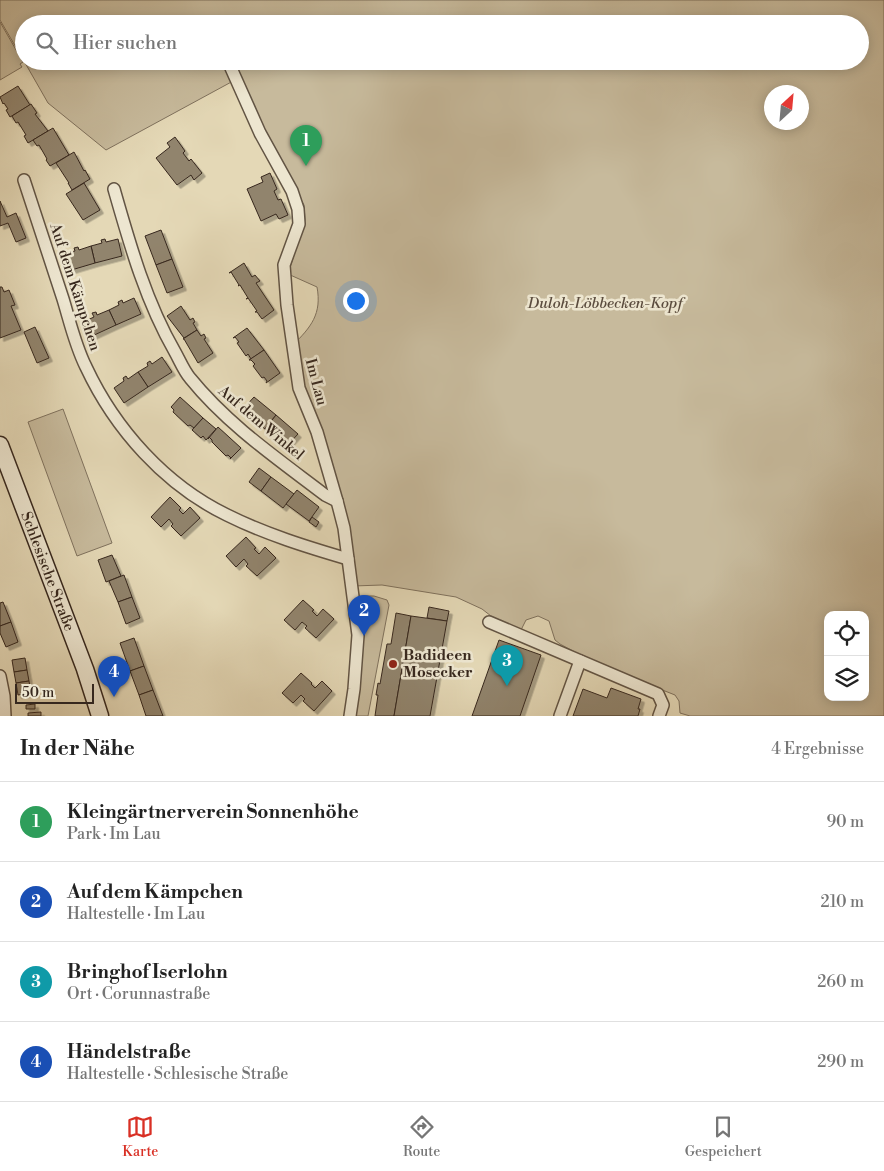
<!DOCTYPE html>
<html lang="de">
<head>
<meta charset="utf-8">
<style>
  :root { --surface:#fff; --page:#f6f6f6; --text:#222; --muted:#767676; --line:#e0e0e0; --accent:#d93025 }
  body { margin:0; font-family:"Libre Bodoni",serif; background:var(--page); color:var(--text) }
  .controls { position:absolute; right:15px; bottom:15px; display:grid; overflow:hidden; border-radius:10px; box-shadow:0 2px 12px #0003 }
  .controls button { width:45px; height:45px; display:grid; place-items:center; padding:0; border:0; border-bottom:1px solid var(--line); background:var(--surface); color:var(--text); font:25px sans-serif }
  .compass { position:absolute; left:764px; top:85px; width:45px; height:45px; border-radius:50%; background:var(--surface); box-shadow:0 2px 12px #0003; rotate:26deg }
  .scale { position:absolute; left:15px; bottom:12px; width:79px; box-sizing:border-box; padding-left:5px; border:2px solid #37281e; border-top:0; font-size:14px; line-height:18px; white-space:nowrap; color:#37281e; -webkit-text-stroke:4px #ede6d0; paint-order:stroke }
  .you { position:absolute; left:355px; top:300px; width:18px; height:18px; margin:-12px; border:4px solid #fff; border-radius:50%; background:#1a73e8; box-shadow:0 0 0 8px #1a73e833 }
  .badge { display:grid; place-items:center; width:32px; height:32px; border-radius:50%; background:var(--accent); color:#fff; font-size:16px; font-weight:700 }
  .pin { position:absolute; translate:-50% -41px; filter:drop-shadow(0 1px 2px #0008) }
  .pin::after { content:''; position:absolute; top:26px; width:18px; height:15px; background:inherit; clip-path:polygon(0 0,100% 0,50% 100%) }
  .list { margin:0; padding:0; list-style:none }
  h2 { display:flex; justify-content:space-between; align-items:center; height:65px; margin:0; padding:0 20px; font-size:21px }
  h2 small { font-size:16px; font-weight:400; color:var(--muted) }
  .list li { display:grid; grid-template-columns:32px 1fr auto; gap:15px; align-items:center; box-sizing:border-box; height:80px; padding:0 20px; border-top:1px solid var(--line) }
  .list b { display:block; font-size:19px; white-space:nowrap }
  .list p { margin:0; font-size:16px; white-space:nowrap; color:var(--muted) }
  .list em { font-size:16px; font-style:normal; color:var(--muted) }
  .icon { flex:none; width:28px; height:28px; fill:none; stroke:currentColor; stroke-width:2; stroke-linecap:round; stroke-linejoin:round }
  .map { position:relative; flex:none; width:884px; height:716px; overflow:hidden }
  .search { position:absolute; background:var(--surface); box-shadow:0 2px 12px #0003; left:15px; right:15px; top:15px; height:55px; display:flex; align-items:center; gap:12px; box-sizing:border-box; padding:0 18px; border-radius:28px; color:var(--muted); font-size:19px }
  .sheet { height:385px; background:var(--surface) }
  nav { display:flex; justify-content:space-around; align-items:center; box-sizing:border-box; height:70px; border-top:1px solid var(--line); background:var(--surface); font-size:14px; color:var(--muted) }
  nav a { display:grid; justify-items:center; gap:2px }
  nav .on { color:var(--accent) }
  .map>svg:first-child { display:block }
</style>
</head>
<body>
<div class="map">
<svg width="884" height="716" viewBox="0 0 884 716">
  <defs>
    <filter id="shadow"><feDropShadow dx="3.5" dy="3.5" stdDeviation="0" flood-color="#0004"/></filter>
  </defs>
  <rect width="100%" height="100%" fill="#e4d8b6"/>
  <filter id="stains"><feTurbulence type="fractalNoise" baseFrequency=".004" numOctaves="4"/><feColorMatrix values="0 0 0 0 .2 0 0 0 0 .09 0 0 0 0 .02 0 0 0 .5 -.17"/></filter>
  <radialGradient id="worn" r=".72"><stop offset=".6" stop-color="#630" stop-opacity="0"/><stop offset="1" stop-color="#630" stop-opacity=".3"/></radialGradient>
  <!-- green -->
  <g fill="#c7ba9c" stroke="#7f715d" fill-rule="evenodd">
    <path d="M0 0H884V716H690L680 713 679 701 675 695 597 664 560 644 555 640 549 621 538 616 526 620 520 632 491 616 482 609 456 597 382 585 353 586 340 499 300 386 293 345C311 327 322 314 317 287L288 274 305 220 304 205 235 80 106 150 48 103 24 61H860V24H24V61L0 20ZM772 92H802V122H772ZM828 615H865V697H828Z"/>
    <polygon points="0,22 23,62 20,64 22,67 0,80"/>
    <polygon points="63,409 112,543 77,556 28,422"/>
    <polygon points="362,596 374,596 387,600 389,605 368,716 354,716 358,611 359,600"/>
  </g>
  <!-- building -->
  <g fill="#91846d" stroke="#37281e" filter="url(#shadow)">
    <polygon points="18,86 30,105 10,117 6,110 8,109 4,103 3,104 0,97"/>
    <polygon points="31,104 37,113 35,114 48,131 28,143 24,136 26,135 18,122 16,123 12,116"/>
    <polygon points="53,128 69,155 50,166 46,160 47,159 39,145 37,146 33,140"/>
    <polygon points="175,137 185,151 183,153 189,161 191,159 202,173 194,180 191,175 177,185 156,158 170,147 167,143"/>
    <polygon points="74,152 84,171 85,170 90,179 72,190 68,183 69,183 56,163"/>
    <polygon points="270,173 277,189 274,191 278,200 281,199 288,215 279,219 276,214 261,221 247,189 263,182 261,177"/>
    <polygon points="84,183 100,210 83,220 66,194"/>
    <polygon points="0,201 7,217 16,213 26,238 16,242 8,223 0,226"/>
    <polygon points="161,230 172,259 156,265 145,236"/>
    <polygon points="105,239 106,242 118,239 122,256 95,263 91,246 102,243 101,240"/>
    <polygon points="91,246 95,263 68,271 63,254 75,251 74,248 78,247 79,250"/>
    <polygon points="172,259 183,287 167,293 156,265"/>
    <polygon points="244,263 252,277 255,275 260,281 256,283 274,310 262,319 257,312 255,312 257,311 248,298 246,299 248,298 240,285 238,286 239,285 231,272 229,273"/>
    <polygon points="0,287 2,287 4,292 9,290 15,305 11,306 21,330 0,338"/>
    <polygon points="134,298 141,314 116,325 109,310 119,305 118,302 122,300 123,303"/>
    <polygon points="181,306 190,320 193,318 195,322 193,323 197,330 184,338 167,316"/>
    <polygon points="109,310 116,325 90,337 83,322 94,317 92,313 96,312 97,315"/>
    <polygon points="35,327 49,358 37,363 24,332"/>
    <polygon points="247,328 264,350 251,359 248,354 246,356 237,343 239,342 235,337 233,338"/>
    <polygon points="197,330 201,336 204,334 206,338 204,339 213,353 198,363 184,339 183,339"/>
    <polygon points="264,350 280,373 266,383 267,381 264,377 262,378 253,366 255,364 251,360 249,360"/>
    <polygon points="162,357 172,372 148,387 138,372 148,366 147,363 150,361 152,364"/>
    <polygon points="138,372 148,387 124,403 114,388 124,381 123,378 126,376 128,379"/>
    <polygon points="180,397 203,418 194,428 190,425 188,426 173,412 174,410 171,407"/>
    <polygon points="254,397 276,415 265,429 242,410"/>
    <polygon points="276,415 298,434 286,447 265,429"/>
    <polygon points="203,418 216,429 206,440 203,436 201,438 192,430"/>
    <polygon points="218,427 241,448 230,459 231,458 228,455 226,456 212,442 212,440 209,437 208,439"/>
    <polygon points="259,468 271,477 261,491 249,482"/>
    <polygon points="271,477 294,494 283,508 261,491"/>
    <polygon points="297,490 319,507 309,521 286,504"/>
    <polygon points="170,497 181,508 179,510 183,514 190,507 200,518 181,536 171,526 173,524 169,519 161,527 151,517"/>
    <polygon points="312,517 319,522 316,527 309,522"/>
    <polygon points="246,537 256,548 254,549 259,554 265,547 276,558 257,576 246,566 248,564 244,559 236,567 226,556"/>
    <polygon points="112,555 121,576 106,582 98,560"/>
    <polygon points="124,575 132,597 118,602 109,581"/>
    <polygon points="132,597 140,618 126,624 118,602"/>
    <polygon points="303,600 314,610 312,611 317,616 323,609 334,619 316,638 305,628 307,626 302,622 295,630 284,620"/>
    <polygon points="3,602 11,622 0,626 0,603"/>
    <polygon points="429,607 449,611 447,621 427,618"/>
    <polygon points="396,613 411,616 394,716 375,716 378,695 376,695 378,683 380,684 387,644 391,644"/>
    <polygon points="411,616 447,621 430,716 394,716"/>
    <polygon points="11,622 18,642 6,647 0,633 0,626"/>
    <polygon points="134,638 144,666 130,671 120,643"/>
    <polygon points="499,640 541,655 520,716 472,716"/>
    <polygon points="25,658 27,670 14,672 12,660"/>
    <polygon points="144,666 153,690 139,695 130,671"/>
    <polygon points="27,670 29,681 16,683 14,672"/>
    <polygon points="301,673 312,683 311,684 315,688 322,681 332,691 314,711 303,701 305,699 301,695 293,703 282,693"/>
    <polygon points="29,681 31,693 18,695 16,683"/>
    <polygon points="611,688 641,699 638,709 640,709 638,716 573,716 583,689 607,698"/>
    <polygon points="153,690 163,716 146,716 139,695"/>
    <polygon points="35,704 35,709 26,709 26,705"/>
    <polygon points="41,712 41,716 28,716 28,713"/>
  </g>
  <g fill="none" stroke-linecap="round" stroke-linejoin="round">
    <defs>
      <g id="minor">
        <polyline points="231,68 260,133 292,191 298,209 299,224 284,265 287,305 299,388 317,432 337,501 344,528 358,635 354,689 350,716"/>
        <path d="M24 180C37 220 50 260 63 299 70 322 75 345 86 367 115 429 165 485 227 515 265 534 307 547 348 559"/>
        <path d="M114 189C130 245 146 302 175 352 180 361 184 371 190 378 228 425 278 459 325 495L337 501"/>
        <polyline points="489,622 658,694 663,705 659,716"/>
        <polyline points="0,676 4,696 5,716"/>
        <polyline points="560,716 580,661"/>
      </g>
      <g id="secondary">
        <path id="s1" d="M0 445 85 669 100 716"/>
      </g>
    </defs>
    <!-- minor casing -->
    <use href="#minor" stroke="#625444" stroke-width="14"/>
    <!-- secondary casing -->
    <use href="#secondary" stroke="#37281e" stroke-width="19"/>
    <!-- minor -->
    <use href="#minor" stroke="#ede6d0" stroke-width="11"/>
    <!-- secondary -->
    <use href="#secondary" stroke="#ede6d0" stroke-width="16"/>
  </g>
  <!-- markers -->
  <circle fill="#8f2418" stroke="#ede6d0" stroke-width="2" cx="393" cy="664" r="5"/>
  <g text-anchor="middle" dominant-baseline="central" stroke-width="5" stroke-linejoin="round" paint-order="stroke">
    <!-- street labels -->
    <g font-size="15" fill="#37281e" stroke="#ede6d0">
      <text transform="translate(75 287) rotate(72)">Auf dem Kämpchen</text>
      <text transform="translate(316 382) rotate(75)">Im Lau</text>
      <text transform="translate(261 423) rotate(40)">Auf dem Winkel</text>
      <text stroke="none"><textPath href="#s1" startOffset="135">Schlesische Straße</textPath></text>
    </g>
    <!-- park labels -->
    <g font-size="15" font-style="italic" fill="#5b4c3e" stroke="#ede6d0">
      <text x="605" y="303">Duloh-Löbbecken-Kopf</text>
    </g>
    <!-- poi labels -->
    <g font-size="15" font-weight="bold" fill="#37281e" stroke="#ede6d0" text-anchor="start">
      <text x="403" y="655">Badideen<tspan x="403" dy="17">Mosecker</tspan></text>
    </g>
  </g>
  <rect width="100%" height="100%" filter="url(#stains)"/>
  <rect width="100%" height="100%" fill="url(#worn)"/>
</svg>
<div class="controls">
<button><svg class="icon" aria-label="locate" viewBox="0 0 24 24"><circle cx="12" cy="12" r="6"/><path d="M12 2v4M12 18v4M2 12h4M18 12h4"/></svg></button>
<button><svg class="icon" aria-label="layers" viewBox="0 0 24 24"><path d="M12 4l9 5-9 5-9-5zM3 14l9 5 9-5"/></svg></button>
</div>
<svg class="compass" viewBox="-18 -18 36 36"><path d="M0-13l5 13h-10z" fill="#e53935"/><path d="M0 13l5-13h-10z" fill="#767676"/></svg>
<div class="scale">50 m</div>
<div class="you"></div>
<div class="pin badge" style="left:306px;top:166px;background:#2e9e5b">1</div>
<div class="pin badge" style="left:364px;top:636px;background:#1a4fb4">2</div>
<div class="pin badge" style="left:507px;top:686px;background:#0f9aa8">3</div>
<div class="pin badge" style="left:114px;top:697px;background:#1a4fb4">4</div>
<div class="search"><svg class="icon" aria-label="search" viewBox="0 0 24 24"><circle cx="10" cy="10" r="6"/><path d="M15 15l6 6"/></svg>Hier suchen</div>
</div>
<section class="sheet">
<h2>In der Nähe<small>4 Ergebnisse</small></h2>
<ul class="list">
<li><span class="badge" style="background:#2e9e5b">1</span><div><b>Kleingärtnerverein Sonnenhöhe</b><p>Park · Im Lau</p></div><em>90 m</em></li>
<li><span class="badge" style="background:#1a4fb4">2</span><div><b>Auf dem Kämpchen</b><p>Haltestelle · Im Lau</p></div><em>210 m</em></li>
<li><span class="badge" style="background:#0f9aa8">3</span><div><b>Bringhof Iserlohn</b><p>Ort · Corunnastraße</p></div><em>260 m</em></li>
<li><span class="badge" style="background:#1a4fb4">4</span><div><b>Händelstraße</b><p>Haltestelle · Schlesische Straße</p></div><em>290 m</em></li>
</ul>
</section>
<nav>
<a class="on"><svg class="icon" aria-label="map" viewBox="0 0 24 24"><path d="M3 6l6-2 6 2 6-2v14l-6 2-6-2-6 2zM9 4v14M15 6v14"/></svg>Karte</a>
<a><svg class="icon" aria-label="directions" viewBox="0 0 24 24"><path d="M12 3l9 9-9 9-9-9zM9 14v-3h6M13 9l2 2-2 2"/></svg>Route</a>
<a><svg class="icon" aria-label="saved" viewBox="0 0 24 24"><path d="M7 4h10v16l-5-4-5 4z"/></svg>Gespeichert</a>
</nav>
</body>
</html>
